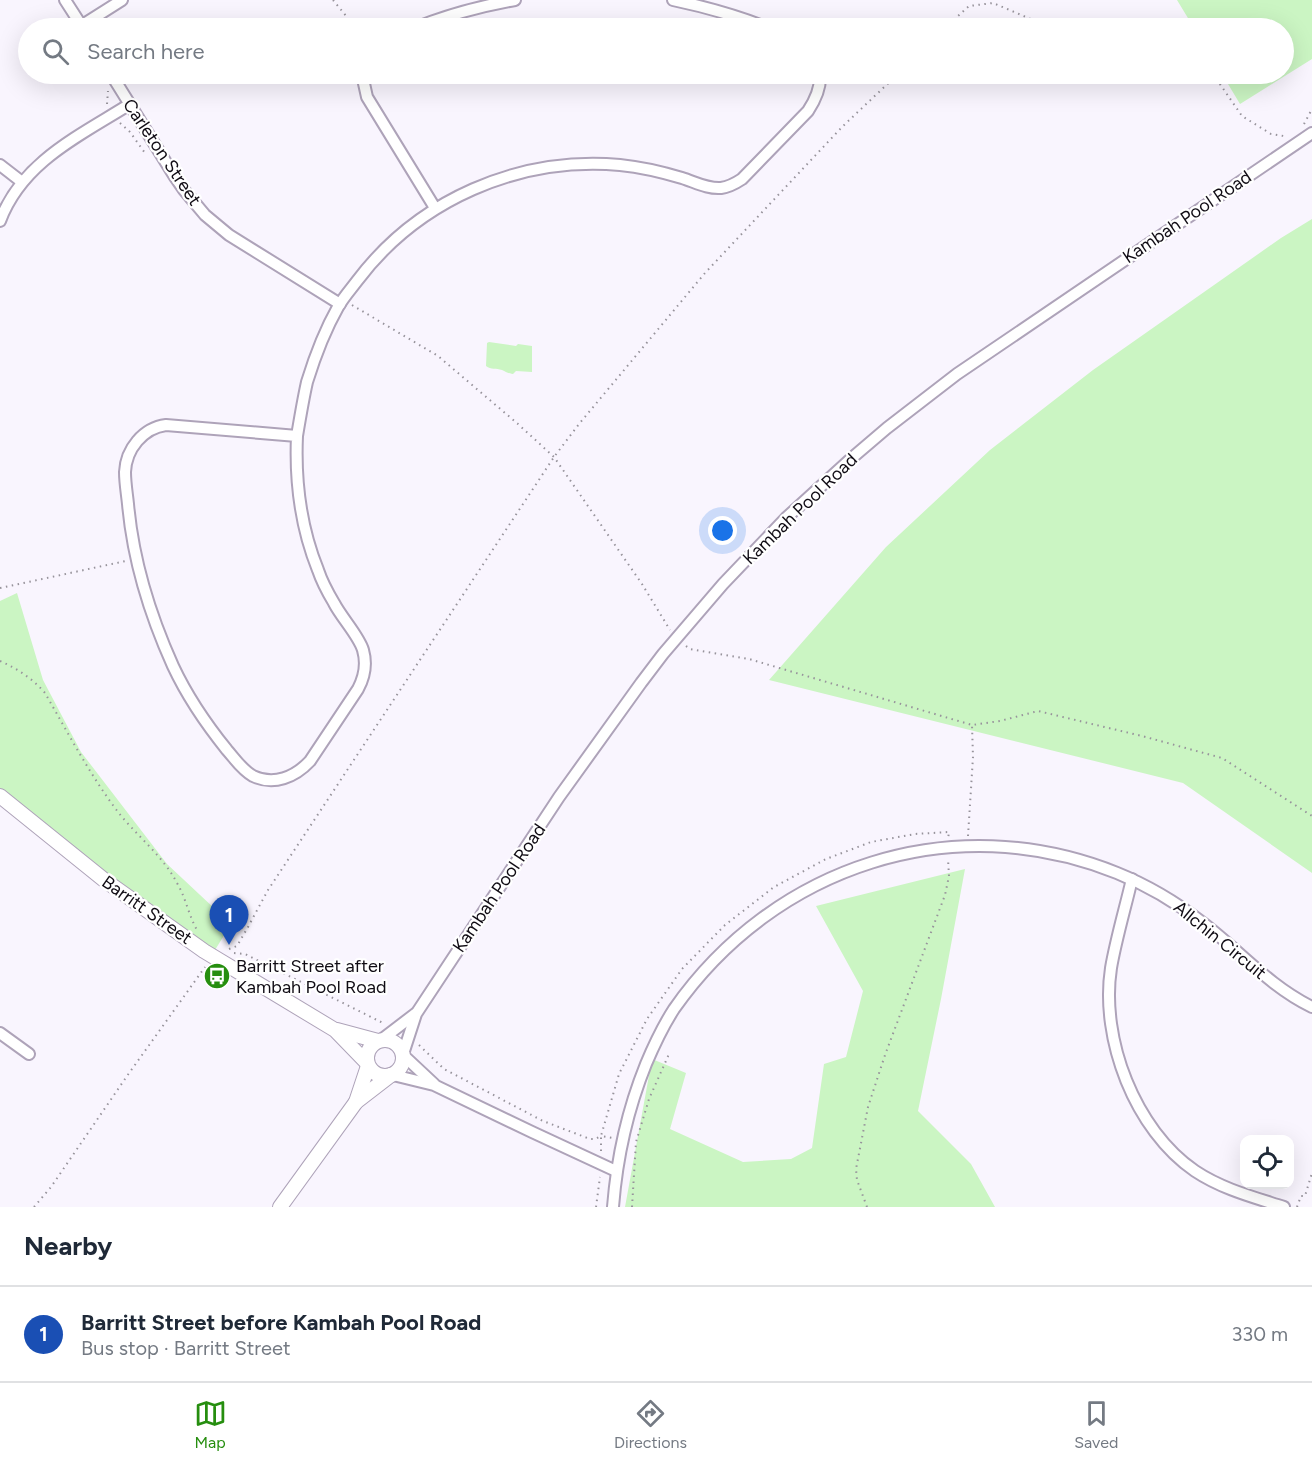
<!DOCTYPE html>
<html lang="en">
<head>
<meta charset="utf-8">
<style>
  :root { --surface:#fff; --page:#f2f2f3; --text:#1f2937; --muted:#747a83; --line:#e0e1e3; --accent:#268e0f }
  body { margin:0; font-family:Figtree,sans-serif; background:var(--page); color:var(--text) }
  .controls { position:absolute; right:18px; bottom:18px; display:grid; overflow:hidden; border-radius:12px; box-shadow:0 6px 24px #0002 }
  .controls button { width:54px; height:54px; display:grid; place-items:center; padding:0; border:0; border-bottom:2px solid var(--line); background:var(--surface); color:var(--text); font:30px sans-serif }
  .you { position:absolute; left:723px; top:531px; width:21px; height:21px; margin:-15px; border:4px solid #fff; border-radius:50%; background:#1a73e8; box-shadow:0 0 0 9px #1a73e833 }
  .badge { display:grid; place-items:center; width:39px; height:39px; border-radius:50%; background:var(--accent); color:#fff; font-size:20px; font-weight:700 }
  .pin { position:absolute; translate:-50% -50px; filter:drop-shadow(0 2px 3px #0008) }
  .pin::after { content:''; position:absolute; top:32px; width:21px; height:18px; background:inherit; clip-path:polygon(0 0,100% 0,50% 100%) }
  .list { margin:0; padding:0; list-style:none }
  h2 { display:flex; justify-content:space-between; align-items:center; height:78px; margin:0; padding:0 24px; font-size:26px }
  h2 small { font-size:20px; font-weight:400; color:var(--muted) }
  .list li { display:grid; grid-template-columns:39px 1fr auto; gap:18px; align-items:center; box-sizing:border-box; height:96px; padding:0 24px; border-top:2px solid var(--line) }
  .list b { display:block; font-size:22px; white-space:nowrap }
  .list p { margin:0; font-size:20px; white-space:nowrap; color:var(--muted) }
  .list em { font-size:20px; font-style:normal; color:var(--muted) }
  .icon { flex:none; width:33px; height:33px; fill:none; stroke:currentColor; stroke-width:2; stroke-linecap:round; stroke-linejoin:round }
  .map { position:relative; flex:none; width:1312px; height:1207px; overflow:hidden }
  .search { position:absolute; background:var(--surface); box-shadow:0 6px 24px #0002; left:18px; right:18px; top:18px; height:66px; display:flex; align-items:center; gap:15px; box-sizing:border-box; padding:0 21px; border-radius:33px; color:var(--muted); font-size:22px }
  .sheet { height:174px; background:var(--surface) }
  nav { display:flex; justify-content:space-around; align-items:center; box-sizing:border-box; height:84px; border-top:2px solid var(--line); background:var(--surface); font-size:16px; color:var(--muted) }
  nav a { display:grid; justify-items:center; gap:3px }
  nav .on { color:var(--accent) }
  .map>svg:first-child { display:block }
</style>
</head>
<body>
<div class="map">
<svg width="1312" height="1207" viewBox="0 0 1312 1207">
  <rect width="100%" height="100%" fill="#f9f5fe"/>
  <!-- green -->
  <g fill="#cbf5c3">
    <polygon points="1177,0 1312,0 1312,59 1240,104 1222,74 1284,74 1284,28 1194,28"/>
    <polygon points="1312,219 1312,873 1183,783 769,680 886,547 990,450 1093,370 1281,238"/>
    <path d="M489 342 516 346 518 344 532 346V372L516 371 513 374C507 373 506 372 502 370 496 368 491 370 486 366L487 343Z"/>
    <polygon points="17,593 43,680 81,752 167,864 231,924 215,950 88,861 0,788 0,601"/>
    <polygon points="965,869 941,999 918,1111 971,1164 995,1207 625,1207 652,1059 686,1073 670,1129 743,1162 791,1159 812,1148 824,1064 846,1057 863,991 816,906"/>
  </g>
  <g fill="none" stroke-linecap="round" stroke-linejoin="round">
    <defs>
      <g id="minor">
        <polyline points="65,0 83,28"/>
        <path d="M673 0C706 7 738 16 768 28"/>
        <polyline points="81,26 122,0"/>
        <path d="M415 28C447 15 481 6 515 0"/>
        <polyline points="111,74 175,177 184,190 205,215 229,235 340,304"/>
        <polyline points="364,74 363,79 367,97 435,208"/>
        <polyline points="0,165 22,182"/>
        <path d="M0 221C22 162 79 136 130 104"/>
        <path d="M297 436C295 481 301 528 318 570 322 582 328 593 334 603 341 617 359 636 363 650 367 664 365 676 358 689L310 761C295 777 274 786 253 776 242 770 235 759 227 750 206 724 187 696 173 666 150 615 133 560 128 504 127 494 125 483 125 472 126 449 143 428 166 425L297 436C300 418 303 400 307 382 315 356 325 330 338 307 343 298 351 289 357 281 418 200 518 156 620 165 640 167 662 172 682 178 695 182 707 189 721 188 728 187 736 183 742 179L808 111C816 99 821 87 820 74"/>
        <path d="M1132 879C1125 909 1116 939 1111 968 1100 1039 1135 1130 1195 1171 1222 1189 1253 1197 1284 1207"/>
        <polyline points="0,1033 29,1054"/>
        <polyline points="381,1040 415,1014"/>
        <polyline points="403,1054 416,1014 559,797 641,683 663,654 723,584 786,518 853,457 887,428 957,374 1312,133"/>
        <polyline points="403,1055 434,1084"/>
        <polyline points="393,1075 434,1085 532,1132 616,1171"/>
        <path d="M613 1207C617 1156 627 1111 646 1064 654 1045 663 1026 674 1009 774 866 953 807 1117 873 1147 885 1177 903 1203 923 1240 951 1269 986 1312 1007"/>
      </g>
      <g id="tertiary">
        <polyline points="0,796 103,879 204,951 335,1030 367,1063"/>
        <polyline points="337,1030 378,1041"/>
        <circle cx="385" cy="1058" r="18"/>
        <polyline points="356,1102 368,1066"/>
        <polyline points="280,1207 356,1102 391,1075"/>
      </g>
    </defs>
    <!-- minor casing -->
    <use href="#minor" stroke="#aea3b9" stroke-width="14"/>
    <!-- tertiary casing -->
    <use href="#tertiary" stroke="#aea3b9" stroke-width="16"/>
    <!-- path -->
    <g stroke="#97939b" stroke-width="2" stroke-dasharray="1.5 4.5" stroke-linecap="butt">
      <polyline points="333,0 356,28"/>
      <polyline points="945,28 969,6 993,3 1052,28"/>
      <polyline points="1213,74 1242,116 1271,134 1284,136"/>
      <polyline points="107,104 108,91"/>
      <polyline points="120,123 130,132 145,153"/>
      <polyline points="1304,124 1312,109"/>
      <polyline points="352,305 438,356 518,424 554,457 642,584 670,630"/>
      <polyline points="0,588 126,561"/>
      <polyline points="686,646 690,649 749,659 972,725 1000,721 1038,711 1142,736 1222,758 1312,816"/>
      <path d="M0 661C18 669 33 679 45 693 68 733 90 775 118 812 137 836 163 856 177 883 186 898 188 914 197 930"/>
      <polyline points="968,836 973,757 972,725"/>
      <polyline points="229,949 237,946 248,927 268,890 554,457 579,424 705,273 843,126 898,74"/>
      <polyline points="234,953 245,954 383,1023"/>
      <polyline points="419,1045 444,1069 543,1121 590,1139 595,1139 601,1136 619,1074 647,1019 682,969 725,925 774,887 826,859 871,842 915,834 949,832 948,839"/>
      <polyline points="601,1151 601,1136 613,1138"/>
      <polyline points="34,1207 51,1187 127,1076 205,967"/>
      <polyline points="596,1207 600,1177"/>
      <polyline points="632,1207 636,1142 649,1099 669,1054"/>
      <polyline points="867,1207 857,1180 856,1169 868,1107 885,1055 945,895 949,876 948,859"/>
      <polyline points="1297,1207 1301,1196 1305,1196 1312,1173"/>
    </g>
    <!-- minor -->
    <use href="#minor" stroke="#fff" stroke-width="10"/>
    <!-- tertiary -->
    <use href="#tertiary" stroke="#fff" stroke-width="14"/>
  </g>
  <!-- icons -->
  <defs>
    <symbol id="bus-disc" viewBox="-11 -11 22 22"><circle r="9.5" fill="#268e0f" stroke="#fff"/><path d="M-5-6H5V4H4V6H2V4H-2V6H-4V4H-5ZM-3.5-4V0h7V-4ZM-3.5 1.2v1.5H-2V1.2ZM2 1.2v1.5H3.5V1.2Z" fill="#fff"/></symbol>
  </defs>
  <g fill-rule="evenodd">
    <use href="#bus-disc" x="202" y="961" width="30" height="30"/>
  </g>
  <g text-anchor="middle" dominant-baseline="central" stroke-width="4.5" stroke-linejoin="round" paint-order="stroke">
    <!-- street labels -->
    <g font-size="18" fill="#100c14" stroke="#fff">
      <text transform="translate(162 152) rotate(56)">Carleton Street</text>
      <text transform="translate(1187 217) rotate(-34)">Kambah Pool Road</text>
      <text transform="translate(800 509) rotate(-44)">Kambah Pool Road</text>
      <text transform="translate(499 888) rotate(-56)">Kambah Pool Road</text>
      <text transform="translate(147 910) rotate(35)">Barritt Street</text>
      <text transform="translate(1220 940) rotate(39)">Allchin Circuit</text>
    </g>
    <!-- poi labels -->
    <g font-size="18" fill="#100c14" stroke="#fff" text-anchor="start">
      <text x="236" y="966">Barritt Street after<tspan x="236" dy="21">Kambah Pool Road</tspan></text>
    </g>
  </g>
</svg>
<div class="controls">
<button><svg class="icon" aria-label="locate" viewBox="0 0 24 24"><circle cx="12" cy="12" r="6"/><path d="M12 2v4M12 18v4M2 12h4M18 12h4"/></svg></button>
</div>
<div class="you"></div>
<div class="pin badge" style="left:229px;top:945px;background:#1a4fb4">1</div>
<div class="search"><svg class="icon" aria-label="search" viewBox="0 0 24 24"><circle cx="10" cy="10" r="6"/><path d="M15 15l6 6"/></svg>Search here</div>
</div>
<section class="sheet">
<h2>Nearby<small></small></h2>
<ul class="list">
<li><span class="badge" style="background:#1a4fb4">1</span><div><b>Barritt Street before Kambah Pool Road</b><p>Bus stop · Barritt Street</p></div><em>330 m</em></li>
</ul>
</section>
<nav>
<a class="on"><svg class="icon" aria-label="map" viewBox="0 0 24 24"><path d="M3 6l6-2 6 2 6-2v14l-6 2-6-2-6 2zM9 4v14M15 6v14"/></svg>Map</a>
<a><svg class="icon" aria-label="directions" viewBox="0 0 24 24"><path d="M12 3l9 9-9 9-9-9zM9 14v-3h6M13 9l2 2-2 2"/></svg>Directions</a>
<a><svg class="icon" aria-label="saved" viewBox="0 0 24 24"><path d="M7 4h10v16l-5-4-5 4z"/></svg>Saved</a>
</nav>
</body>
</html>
